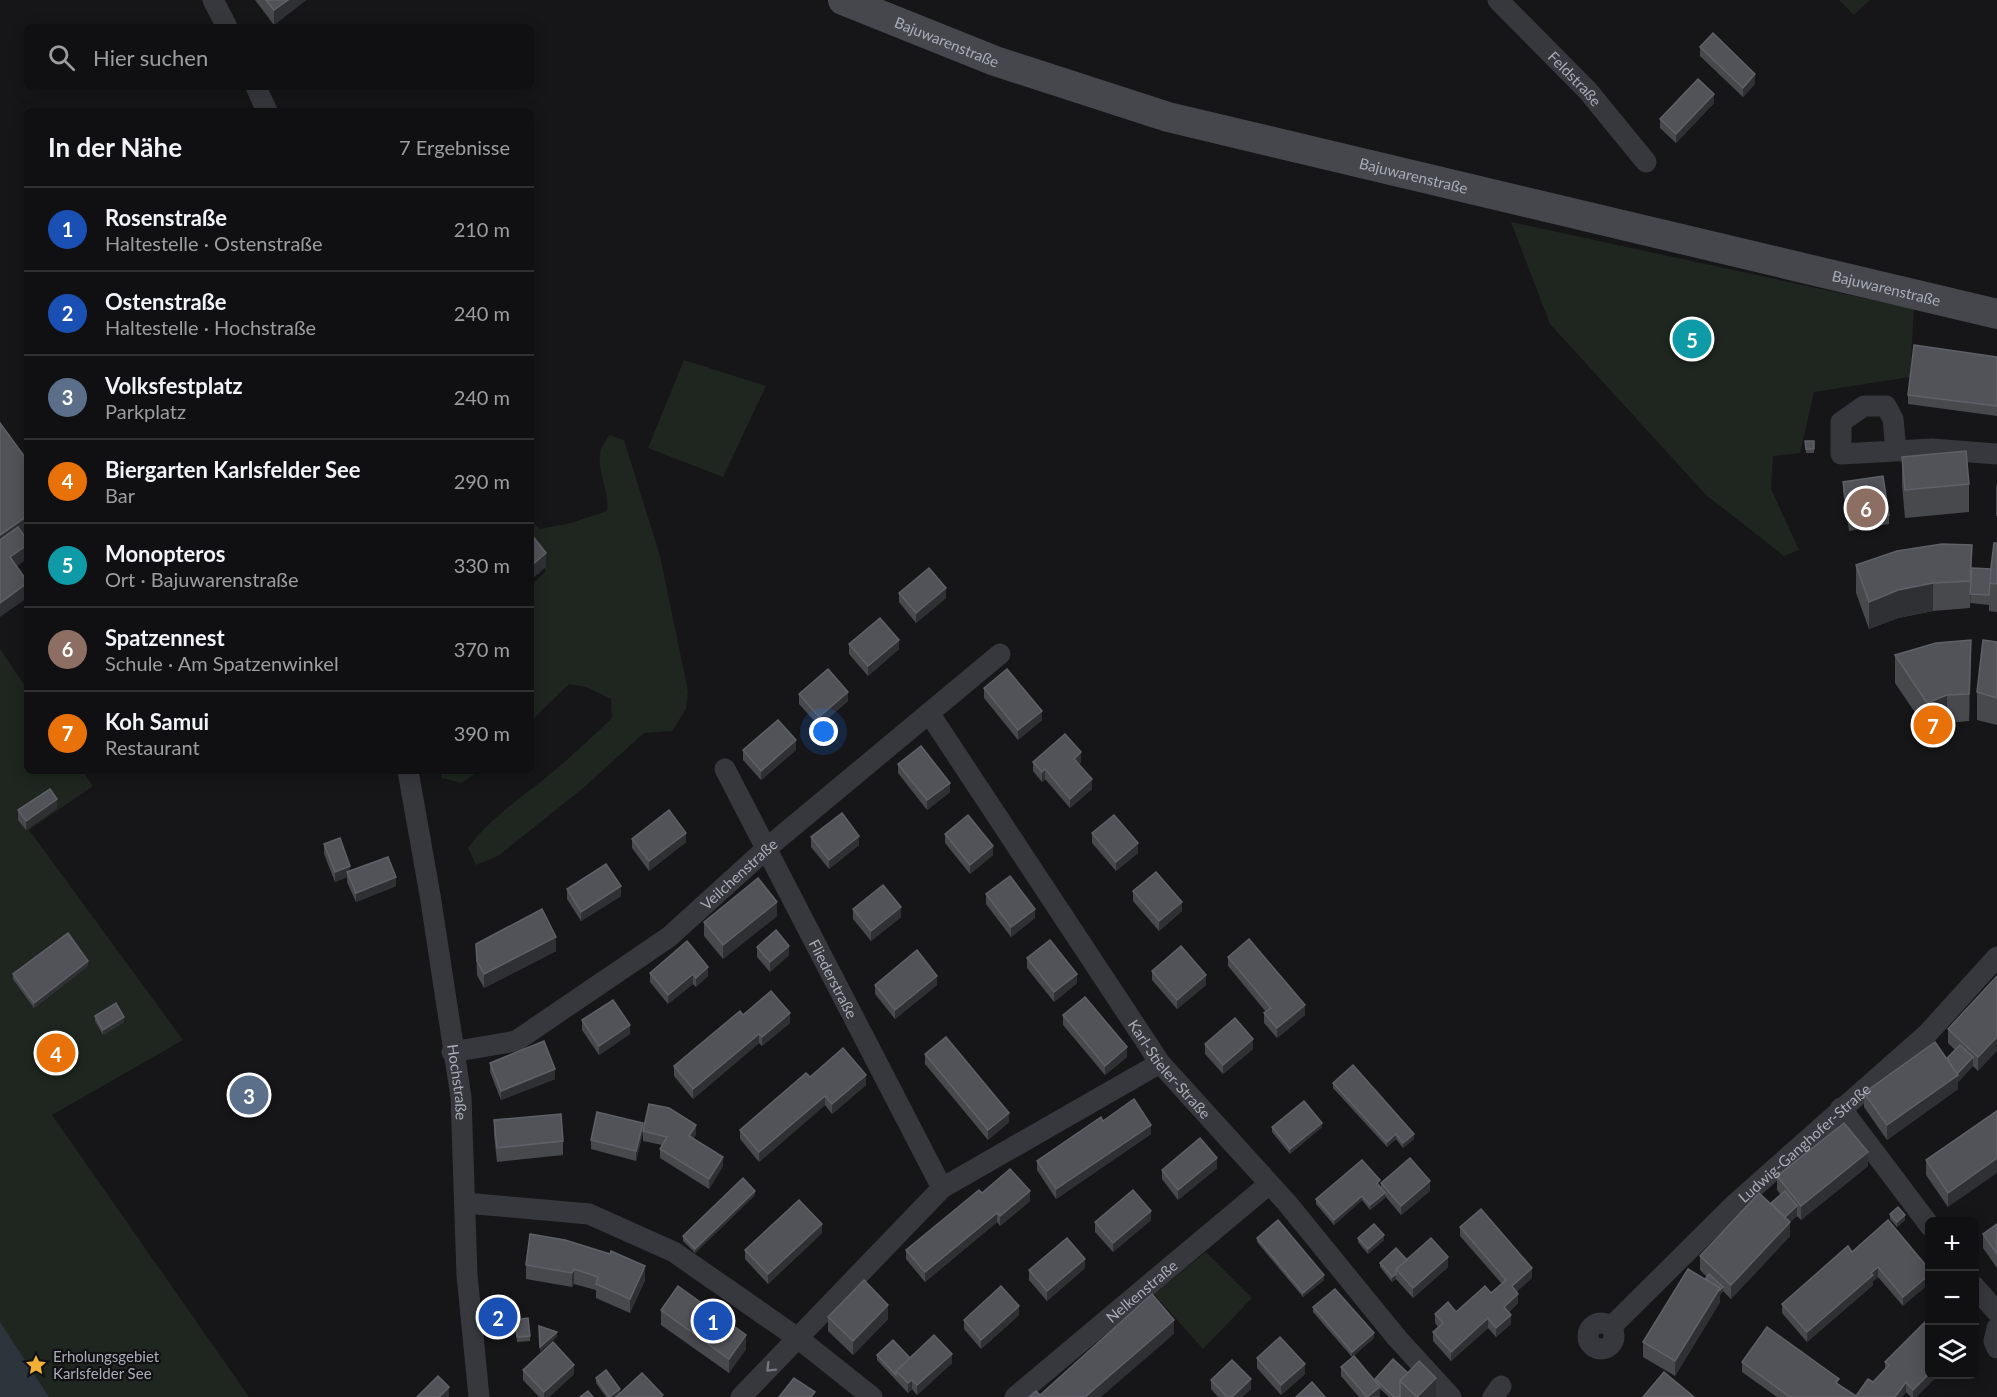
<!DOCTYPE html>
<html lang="de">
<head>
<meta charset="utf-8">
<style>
  :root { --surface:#101012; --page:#19191b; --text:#f1f3f6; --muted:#9c9d9f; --line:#303032; --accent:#f2b134 }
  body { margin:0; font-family:Lato,sans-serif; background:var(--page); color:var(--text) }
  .controls { position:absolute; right:18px; bottom:18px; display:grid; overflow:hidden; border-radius:9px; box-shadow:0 3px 15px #0003 }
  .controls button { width:54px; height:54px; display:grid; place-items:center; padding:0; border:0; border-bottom:2px solid var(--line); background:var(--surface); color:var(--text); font:30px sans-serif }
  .you { position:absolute; left:824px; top:732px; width:21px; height:21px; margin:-15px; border:4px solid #fff; border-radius:50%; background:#1a73e8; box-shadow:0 0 0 9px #1a73e833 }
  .badge { display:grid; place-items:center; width:39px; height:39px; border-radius:50%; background:var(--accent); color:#fff; font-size:20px; font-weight:700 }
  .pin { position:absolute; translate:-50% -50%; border:3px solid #fff; box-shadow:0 2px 6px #0006 }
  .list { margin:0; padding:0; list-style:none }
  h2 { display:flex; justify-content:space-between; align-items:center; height:78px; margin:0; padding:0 24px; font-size:26px }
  h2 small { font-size:20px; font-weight:400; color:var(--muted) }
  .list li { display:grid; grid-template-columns:39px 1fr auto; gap:18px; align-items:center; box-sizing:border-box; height:84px; padding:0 24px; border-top:2px solid var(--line) }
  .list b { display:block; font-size:22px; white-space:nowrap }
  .list p { margin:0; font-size:20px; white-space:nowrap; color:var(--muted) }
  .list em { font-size:20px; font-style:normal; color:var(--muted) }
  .icon { flex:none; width:33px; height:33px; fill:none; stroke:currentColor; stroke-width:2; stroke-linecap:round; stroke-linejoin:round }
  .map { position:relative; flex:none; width:1997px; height:1397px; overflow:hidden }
  .search { position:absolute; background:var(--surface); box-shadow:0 3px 15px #0003; left:24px; top:24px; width:510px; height:66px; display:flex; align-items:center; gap:15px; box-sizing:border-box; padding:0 21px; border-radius:9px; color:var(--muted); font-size:22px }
  .panel { position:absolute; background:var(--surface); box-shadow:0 3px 15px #0003; left:24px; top:108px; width:510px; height:666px; border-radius:9px }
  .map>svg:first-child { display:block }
</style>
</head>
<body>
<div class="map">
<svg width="1997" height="1397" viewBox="0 0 1997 1397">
  <rect width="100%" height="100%" fill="#161618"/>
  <!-- green -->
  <g fill="#1e261f">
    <polygon points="1839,0 1870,0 1854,15"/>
    <polygon points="1511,222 1914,309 1910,377 1814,392 1800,453 1773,456 1771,489 1799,550 1784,556 1706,495 1550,324"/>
    <polygon points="684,360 766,386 723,477 648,448"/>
    <path d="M609 435 624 440 660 556 688 691 686 709 672 731 644 733 582 789 498 856 476 865 468 848C492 816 524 796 554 771 574 754 593 736 612 718L611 699 586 687 569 684 531 721V585L545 572 544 559 531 542V521L540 529 571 523 607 511C610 491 597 472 600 453 601 447 607 440 609 435Z"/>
    <polygon points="0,649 27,689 27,771 82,771 93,786 29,830 183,1040 52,1115 249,1397 0,1397"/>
    <polygon points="440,771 479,771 461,783 442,778"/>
    <polygon points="1206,1252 1252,1298 1203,1349 1154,1294"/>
  </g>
  <!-- water -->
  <polygon fill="#2c353c" points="0,1322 49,1397 0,1397"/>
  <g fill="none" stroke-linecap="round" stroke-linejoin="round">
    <!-- minor -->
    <g stroke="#37383d" stroke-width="21">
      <polyline points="213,0 227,27"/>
      <path id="s1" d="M1498 0 1588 91 1646 162"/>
      <polyline points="256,87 267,111"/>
      <polyline points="1896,450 1893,419 1886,406 1864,406 1841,422 1841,454 1932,449 1997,454"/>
      <path id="s2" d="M929 713 1160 1063 1287 1203 1397 1338 1451 1397"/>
      <path id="s3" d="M725 769 942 1188"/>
      <path id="s4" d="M408 771 430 895 461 1097 467 1275 479 1397"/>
      <path id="s5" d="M452 1052 516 1041 669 937 767 848 1000 654"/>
      <polyline points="1841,1108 1930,1226"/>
      <polyline points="465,1203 589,1214 674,1252 799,1339 872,1397"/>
      <polyline points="1974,1286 1997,1312"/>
      <circle cx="1601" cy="1336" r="13"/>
      <path id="s6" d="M1611 1327 1735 1204 1928 1033 1997 957"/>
      <polyline points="1997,1328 1994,1341 1997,1348"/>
      <polyline points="741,1397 942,1188 1160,1063"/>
      <path id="s7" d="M1015 1397 1269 1184"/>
      <polyline points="1493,1397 1501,1386"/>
    </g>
    <!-- secondary -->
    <path stroke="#45474d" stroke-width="30" id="s8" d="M843 0 995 61 1168 117 1997 314"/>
  </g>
  <!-- wall -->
  <g fill="#47494d">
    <polygon points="255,0 306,0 274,25"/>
    <polygon points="1700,47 1755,84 1743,97 1700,56"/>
    <polygon points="1714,103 1676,143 1660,128 1660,119"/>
    <polygon points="1686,334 1697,339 1691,345 1686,339"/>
    <polygon points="1997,357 1997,416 1908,404 1908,395"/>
    <polygon points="1805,441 1814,441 1814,453 1806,453"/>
    <polygon points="1902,457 1969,484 1969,512 1905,518 1902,485"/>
    <polygon points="1843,482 1889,515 1889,524 1849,531 1843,492"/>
    <polygon points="1997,483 1997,516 1996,516 1996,488"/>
    <polygon points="1997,543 1997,612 1989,611 1989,605 1970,603 1970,608 1933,611 1898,618 1869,629 1856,593 1856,565 1991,569"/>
    <polygon points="899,593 946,598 916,623 899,602"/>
    <polygon points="1997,642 1997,725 1977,720 1977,692"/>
    <polygon points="849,644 899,649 868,676 849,654"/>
    <polygon points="1895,655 1971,668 1969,721 1947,723 1927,730 1895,683"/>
    <polygon points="984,688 1042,720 1018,740 984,698"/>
    <polygon points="799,694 848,701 819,726 799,704"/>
    <polygon points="743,750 796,750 761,780 743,760"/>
    <polygon points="1033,762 1081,762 1079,764 1092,789 1070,808 1045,779 1042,782 1033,771"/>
    <polygon points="898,764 950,792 927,810 898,773"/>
    <polygon points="57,808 26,830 18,820 18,810"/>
    <polygon points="1092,833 1138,853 1116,871 1092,843"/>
    <polygon points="945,834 993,855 970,874 945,843"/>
    <polygon points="811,837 859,845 829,869 811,847"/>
    <polygon points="632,839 686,842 649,871 632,848"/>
    <polygon points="324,844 350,871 396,886 356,902 347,882 347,877 335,882 324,854"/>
    <polygon points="567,889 621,896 581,921 567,899"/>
    <polygon points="1133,891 1182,911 1159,931 1133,901"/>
    <polygon points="986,894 1035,918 1011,937 986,904"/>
    <polygon points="853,909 901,917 871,941 853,919"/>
    <polygon points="777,916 723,959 704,936 704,922"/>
    <polygon points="687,941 708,976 696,987 693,984 668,1004 650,982 650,973"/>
    <polygon points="476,944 556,951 484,988 477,975"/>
    <polygon points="757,947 789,955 770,972 757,957"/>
    <polygon points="1228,957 1305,1015 1277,1038 1264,1023 1264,1013 1266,1012 1228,966"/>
    <polygon points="1027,958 1077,983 1054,1002 1027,968"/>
    <polygon points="88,966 34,1008 13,979 13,974"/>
    <polygon points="1152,971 1206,985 1177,1009 1152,980"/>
    <polygon points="1997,976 1978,1071 1973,1066 1958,1082 1958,1089 1887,1140 1864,1107 1864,1093 1947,1058 1955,1050 1948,1043 1948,1029"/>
    <polygon points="875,985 937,985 895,1019 875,994"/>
    <polygon points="743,1015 790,1023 762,1046 759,1043 693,1099 674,1076 674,1066"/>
    <polygon points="1063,1015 1127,1057 1105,1075 1063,1025"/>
    <polygon points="95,1016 124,1022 103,1035 95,1021"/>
    <polygon points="582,1020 630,1034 599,1055 582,1030"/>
    <polygon points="1205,1044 1253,1049 1223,1074 1205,1054"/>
    <polygon points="925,1054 1009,1122 988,1140 925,1064"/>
    <polygon points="490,1063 555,1079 501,1100 490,1072"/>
    <polygon points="810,1077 866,1085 832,1114 825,1105 759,1162 740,1139 740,1130"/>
    <polygon points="1333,1083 1414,1139 1403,1148 1396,1139 1387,1147 1333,1088"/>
    <polygon points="1997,1111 1948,1207 1926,1175 1926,1160"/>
    <polygon points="494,1120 563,1141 563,1155 497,1162 494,1135"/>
    <polygon points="1103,1121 1151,1134 1056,1199 1037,1170 1037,1161"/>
    <polygon points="1272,1127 1322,1127 1290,1154 1272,1132"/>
    <polygon points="643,1131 696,1134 693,1139 723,1166 709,1189 660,1158 660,1149 662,1145 643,1141"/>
    <polygon points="643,1132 636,1161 591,1149 591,1140"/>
    <polygon points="1868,1166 1801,1220 1797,1216 1790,1222 1790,1236 1731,1299 1723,1291 1720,1295 1720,1302 1675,1376 1643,1357 1643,1342 1707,1277 1700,1270 1700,1256 1781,1195 1777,1190 1777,1176"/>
    <polygon points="1217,1168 1178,1200 1162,1179 1162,1170"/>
    <polygon points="1381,1183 1430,1191 1401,1215 1385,1196 1385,1198 1370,1210 1362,1200 1334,1225 1316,1204 1316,1199 1380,1185 1381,1189"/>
    <polygon points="982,1193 1030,1201 1000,1226 997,1222 925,1282 906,1259 906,1250"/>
    <polygon points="755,1195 695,1253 683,1241 683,1236"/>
    <polygon points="1890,1214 1905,1220 1897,1227 1890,1219"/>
    <polygon points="1151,1220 1113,1252 1095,1232 1095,1222"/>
    <polygon points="1997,1224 1997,1268 1983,1248 1983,1234"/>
    <polygon points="1460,1227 1532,1278 1516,1292 1518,1303 1509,1312 1511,1324 1496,1337 1488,1328 1451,1361 1433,1341 1433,1332 1438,1327 1435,1323 1435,1314 1456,1312 1491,1293 1502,1284 1460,1236"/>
    <polygon points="822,1233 768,1284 745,1259 745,1250"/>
    <polygon points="530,1234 645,1280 630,1313 596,1298 596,1290 574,1284 572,1287 526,1279 526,1265"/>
    <polygon points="1257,1238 1324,1280 1303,1297 1257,1242"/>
    <polygon points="1358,1238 1384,1240 1368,1254 1358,1242"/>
    <polygon points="1852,1252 1929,1269 1903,1306 1878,1277 1873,1281 1873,1285 1807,1342 1782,1313 1782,1304"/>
    <polygon points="1407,1260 1448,1267 1413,1298 1396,1279 1392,1282 1380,1267 1380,1263"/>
    <polygon points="1085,1268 1047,1301 1029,1280 1029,1270"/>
    <polygon points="1313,1307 1374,1338 1352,1357 1313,1312"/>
    <polygon points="661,1310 746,1349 729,1373 661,1325"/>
    <polygon points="1019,1315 981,1349 964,1329 964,1320"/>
    <polygon points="828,1317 888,1319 853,1355 828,1331"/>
    <polygon points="515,1320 530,1336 530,1341 517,1342"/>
    <polygon points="877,1355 910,1358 952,1363 917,1395 912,1389 908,1393 877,1360"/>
    <polygon points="1257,1358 1305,1374 1281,1395 1257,1368"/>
    <polygon points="1742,1362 1839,1385 1856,1396 1873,1382 1885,1369 1885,1362 1929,1374 1939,1374 1916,1397 1911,1397 1906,1392 1902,1397 1777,1397 1742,1372"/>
    <polygon points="1341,1367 1375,1381 1375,1379 1408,1373 1436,1397 1389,1397 1380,1389 1380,1396 1379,1397 1359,1397 1341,1376"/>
    <polygon points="523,1370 574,1374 549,1397 539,1397 523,1380"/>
    <polygon points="596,1378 620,1393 663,1397 606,1397 596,1383"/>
    <polygon points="1211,1380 1251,1389 1242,1397 1218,1397 1211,1389"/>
  </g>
  <!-- shaded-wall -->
  <g fill="#2f3033">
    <polygon points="288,0 306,0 274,25 274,10"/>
    <polygon points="1755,74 1755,84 1743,97 1743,88"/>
    <polygon points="1714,94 1714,103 1676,143 1676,134"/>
    <polygon points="1697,334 1697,339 1691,345 1691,340"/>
    <polygon points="27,516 27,535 0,554 0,535"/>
    <polygon points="27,545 27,559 10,571 10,557"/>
    <polygon points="1972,545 1972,572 1970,608 1970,581"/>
    <polygon points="546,553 546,567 531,580 531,566"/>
    <polygon points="27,583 27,598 0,617 0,603"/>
    <polygon points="1933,583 1933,611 1898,618 1869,629 1869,602 1898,590"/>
    <polygon points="946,588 946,598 916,623 916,613"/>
    <polygon points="899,640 899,649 868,676 868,666"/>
    <polygon points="1971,640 1971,668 1969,721 1969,694"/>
    <polygon points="848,692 848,701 819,726 819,717"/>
    <polygon points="1947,695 1947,723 1927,730 1927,703"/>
    <polygon points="1042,711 1042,720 1018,740 1018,730"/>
    <polygon points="796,740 796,750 761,780 761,771"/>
    <polygon points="1081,752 1081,762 1074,768 1074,759"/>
    <polygon points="1045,769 1045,779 1042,782 1042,772"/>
    <polygon points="1092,779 1092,789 1070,808 1070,799"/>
    <polygon points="950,783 950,792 927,810 927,800"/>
    <polygon points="57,799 57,808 26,830 26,821"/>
    <polygon points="686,833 686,842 649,871 649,861"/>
    <polygon points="859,836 859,845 829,869 829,860"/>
    <polygon points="1138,843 1138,853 1116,871 1116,862"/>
    <polygon points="993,846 993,855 970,874 970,865"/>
    <polygon points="350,866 350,876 347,872 347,877 335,882 335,872"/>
    <polygon points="396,877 396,886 356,902 356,893"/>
    <polygon points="621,886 621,896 581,921 581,912"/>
    <polygon points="777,902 777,916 723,959 723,945"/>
    <polygon points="1182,902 1182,911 1159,931 1159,921"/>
    <polygon points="901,907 901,917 871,941 871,931"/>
    <polygon points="1035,909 1035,918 1011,937 1011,927"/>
    <polygon points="556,937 556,951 484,988 484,974"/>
    <polygon points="789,946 789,955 770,972 770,962"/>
    <polygon points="88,961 88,966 34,1008 34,1003"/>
    <polygon points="708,967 708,976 696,987 696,978"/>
    <polygon points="693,974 693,984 668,1004 668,995"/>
    <polygon points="1077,974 1077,983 1054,1002 1054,992"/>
    <polygon points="1206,975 1206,985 1177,1009 1177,1000"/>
    <polygon points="937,976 937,985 895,1019 895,1010"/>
    <polygon points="1305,1005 1305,1015 1277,1038 1277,1028"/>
    <polygon points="790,1013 790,1023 762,1046 762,1037"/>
    <polygon points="124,1017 124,1022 103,1035 103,1030"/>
    <polygon points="630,1025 630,1034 599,1055 599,1046"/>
    <polygon points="759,1034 759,1043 693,1099 693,1089"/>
    <polygon points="1997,1037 1997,1051 1978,1071 1978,1057"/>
    <polygon points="1253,1039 1253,1049 1223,1074 1223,1065"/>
    <polygon points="1127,1047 1127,1057 1105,1075 1105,1066"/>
    <polygon points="1973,1057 1973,1066 1958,1082 1958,1089 1887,1140 1887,1125 1955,1076"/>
    <polygon points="555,1069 555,1079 501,1100 501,1091"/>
    <polygon points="866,1075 866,1085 832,1114 832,1104"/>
    <polygon points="825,1096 825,1105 759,1162 759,1152"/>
    <polygon points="1009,1113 1009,1122 988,1140 988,1130"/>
    <polygon points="643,1123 643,1132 636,1161 636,1151"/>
    <polygon points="1322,1123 1322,1127 1290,1154 1290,1149"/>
    <polygon points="696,1125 696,1134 689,1146 689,1136"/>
    <polygon points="1151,1125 1151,1134 1056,1199 1056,1189"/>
    <polygon points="1396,1134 1396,1139 1387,1147 1387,1142"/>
    <polygon points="1414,1134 1414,1139 1403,1148 1403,1143"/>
    <polygon points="1868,1152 1868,1166 1801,1220 1801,1206"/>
    <polygon points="723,1157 723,1166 709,1189 709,1179"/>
    <polygon points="1217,1158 1217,1168 1178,1200 1178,1190"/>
    <polygon points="1997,1158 1997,1173 1948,1207 1948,1193"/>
    <polygon points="1430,1181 1430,1191 1401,1215 1401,1206"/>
    <polygon points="755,1191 755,1195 695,1253 695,1249"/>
    <polygon points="1030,1191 1030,1201 1000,1226 1000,1216"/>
    <polygon points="1385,1193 1385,1198 1370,1210 1370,1205"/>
    <polygon points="1362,1196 1362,1200 1334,1225 1334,1220"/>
    <polygon points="1797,1206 1797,1216 1790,1222 1790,1236 1731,1299 1731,1285 1782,1219"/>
    <polygon points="1151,1211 1151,1220 1113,1252 1113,1243"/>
    <polygon points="997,1213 997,1222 925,1282 925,1272"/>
    <polygon points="1905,1215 1905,1220 1897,1227 1897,1222"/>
    <polygon points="822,1224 822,1233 768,1284 768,1274"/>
    <polygon points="1384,1235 1384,1240 1368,1254 1368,1249"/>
    <polygon points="1448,1257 1448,1267 1413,1298 1413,1288"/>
    <polygon points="1085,1259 1085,1268 1047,1301 1047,1291"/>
    <polygon points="645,1266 645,1280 630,1313 630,1299"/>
    <polygon points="1878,1267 1878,1277 1873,1281 1873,1285 1807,1342 1807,1332"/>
    <polygon points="1532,1268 1532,1278 1512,1296 1512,1286"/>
    <polygon points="574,1269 574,1284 572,1287 572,1273"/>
    <polygon points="1396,1274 1396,1279 1392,1282 1392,1277"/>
    <polygon points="1324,1275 1324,1280 1303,1297 1303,1293"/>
    <polygon points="1929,1275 1929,1284 1903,1306 1903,1297"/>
    <polygon points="1723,1287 1723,1291 1720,1295 1720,1302 1675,1376 1675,1361 1720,1288"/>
    <polygon points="1518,1294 1518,1303 1504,1316 1504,1307"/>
    <polygon points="888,1305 888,1319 853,1355 853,1341"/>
    <polygon points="1019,1306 1019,1315 981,1349 981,1340"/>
    <polygon points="1511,1315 1511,1324 1496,1337 1496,1328"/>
    <polygon points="1488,1318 1488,1328 1451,1361 1451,1352"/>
    <polygon points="1174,1320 1174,1334 1101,1397 1085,1397"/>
    <polygon points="557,1332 557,1337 540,1352 540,1347"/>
    <polygon points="1374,1333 1374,1338 1352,1357 1352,1352"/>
    <polygon points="746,1335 746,1349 729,1373 729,1359"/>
    <polygon points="952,1354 952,1363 917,1395 917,1385"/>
    <polygon points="1305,1364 1305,1374 1281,1395 1281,1385"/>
    <polygon points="574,1365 574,1374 549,1397 544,1397 544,1392"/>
    <polygon points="1929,1374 1939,1374 1916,1397 1913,1397 1913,1390"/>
    <polygon points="1436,1378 1436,1397 1417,1397"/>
    <polygon points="1251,1379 1251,1389 1242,1397 1232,1397"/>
    <polygon points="912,1380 912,1389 908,1393 908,1383"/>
    <polygon points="1906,1382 1906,1392 1902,1397 1895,1397"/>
    <polygon points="449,1387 449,1397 439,1397"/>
    <polygon points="1380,1387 1380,1396 1367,1397"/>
    <polygon points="620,1389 620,1394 616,1397 609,1397"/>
  </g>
  <!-- building -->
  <g fill="#525359" stroke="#5f6168" stroke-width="1.5">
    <polygon points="266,0 288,0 274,10"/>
    <polygon points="1713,33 1755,74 1743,88 1700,47"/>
    <polygon points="1698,79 1714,94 1676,134 1660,119"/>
    <polygon points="1692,328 1697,334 1691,340 1686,334"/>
    <polygon points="1914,345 1997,357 1997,406 1908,395"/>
    <polygon points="0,423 27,460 27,516 0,535"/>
    <polygon points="1805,441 1814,441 1814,449 1806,449"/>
    <polygon points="1966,451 1969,484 1905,490 1902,457"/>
    <polygon points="1883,476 1889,515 1849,521 1843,482"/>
    <polygon points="18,527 27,540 27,545 10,557 27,581 27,583 0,603 0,540"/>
    <polygon points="531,534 546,553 531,566"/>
    <polygon points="1994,543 1997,543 1997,584 1989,583"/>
    <polygon points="1942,544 1972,545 1970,581 1933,583 1898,590 1869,602 1856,565 1897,551"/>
    <polygon points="929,568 946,588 916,613 899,593"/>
    <polygon points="1972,568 1991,569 1989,595 1970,594"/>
    <polygon points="880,618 899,640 868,666 849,644"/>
    <polygon points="1971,640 1969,694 1947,695 1927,703 1895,655 1936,643"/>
    <polygon points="1983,640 1997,642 1997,698 1977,692"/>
    <polygon points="828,669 848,692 819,717 799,694"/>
    <polygon points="1007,669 1042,711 1018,730 984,688"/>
    <polygon points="778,720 796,740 761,771 743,750"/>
    <polygon points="1065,734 1081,752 1074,759 1092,779 1070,799 1045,769 1042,772 1033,762"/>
    <polygon points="921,746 950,783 927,800 898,764"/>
    <polygon points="50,789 57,799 26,821 18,810"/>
    <polygon points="669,810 686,833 649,861 632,839"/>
    <polygon points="842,813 859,836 829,860 811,837"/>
    <polygon points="968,815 993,846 970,865 945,834"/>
    <polygon points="1114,815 1138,843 1116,862 1092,833"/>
    <polygon points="340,838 350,866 335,872 324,844"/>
    <polygon points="388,857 396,877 356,893 347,872"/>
    <polygon points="606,864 621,886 581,912 567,889"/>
    <polygon points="1156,872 1182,902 1159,921 1133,891"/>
    <polygon points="1010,876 1035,909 1011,927 986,894"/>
    <polygon points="758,878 777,902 723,945 704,922"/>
    <polygon points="883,885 901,907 871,931 853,909"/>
    <polygon points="542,909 556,937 484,974 477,961 476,944"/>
    <polygon points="776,930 789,946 770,962 757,947"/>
    <polygon points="68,933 88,961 34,1003 13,974"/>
    <polygon points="1249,939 1305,1005 1277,1028 1264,1013 1271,1008 1228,957"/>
    <polygon points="1050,940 1077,974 1054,992 1027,958"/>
    <polygon points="687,941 708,967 696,978 693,974 668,995 650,973"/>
    <polygon points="1181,946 1206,975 1177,1000 1152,971"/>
    <polygon points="917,950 937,976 895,1010 875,985"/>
    <polygon points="1997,976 1997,1037 1978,1057 1948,1029"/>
    <polygon points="771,991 790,1013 762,1037 759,1034 693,1089 674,1066 740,1011 743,1015"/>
    <polygon points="1085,997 1127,1047 1105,1066 1063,1015"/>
    <polygon points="613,1000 630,1025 599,1046 582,1020"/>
    <polygon points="116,1003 124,1017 103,1030 95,1016"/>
    <polygon points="1235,1018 1253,1039 1223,1065 1205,1044"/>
    <polygon points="946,1037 1009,1113 988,1130 925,1054"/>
    <polygon points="544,1041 555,1069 501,1091 490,1063"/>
    <polygon points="1935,1042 1958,1075 1887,1125 1864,1093"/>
    <polygon points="1960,1045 1973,1057 1957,1074 1947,1058"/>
    <polygon points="843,1048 866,1075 832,1104 825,1096 759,1152 740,1130 806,1073 810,1077"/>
    <polygon points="1353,1065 1414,1134 1403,1143 1396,1134 1387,1142 1333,1083"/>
    <polygon points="1134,1099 1151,1125 1056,1189 1037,1161 1101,1117 1103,1121"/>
    <polygon points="1304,1101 1322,1123 1290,1149 1272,1127"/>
    <polygon points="649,1104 669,1108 696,1125 689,1136 723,1157 709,1179 660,1149 667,1137 643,1131"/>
    <polygon points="1997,1111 1997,1158 1948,1193 1926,1160"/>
    <polygon points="597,1112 643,1123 636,1151 591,1140"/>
    <polygon points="561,1114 563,1141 497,1148 494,1120"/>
    <polygon points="1844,1123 1868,1152 1801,1206 1777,1176"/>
    <polygon points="1200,1138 1217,1158 1178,1190 1162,1170"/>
    <polygon points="1410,1158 1430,1181 1401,1206 1381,1183"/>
    <polygon points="1362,1160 1380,1180 1377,1183 1385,1193 1370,1205 1362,1196 1334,1220 1316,1199"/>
    <polygon points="1010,1169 1030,1191 1000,1216 997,1213 925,1272 906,1250 979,1190 982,1193"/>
    <polygon points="743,1178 755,1191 695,1249 683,1236"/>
    <polygon points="1133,1190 1151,1211 1113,1243 1095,1222"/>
    <polygon points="1785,1191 1797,1206 1785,1217 1771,1203"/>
    <polygon points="1759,1193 1790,1222 1731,1285 1700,1256"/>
    <polygon points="799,1200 822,1224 768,1274 745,1250"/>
    <polygon points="1898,1207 1905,1215 1897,1222 1890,1214"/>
    <polygon points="1481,1209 1532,1268 1512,1286 1518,1294 1504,1307 1511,1315 1496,1328 1488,1318 1451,1352 1433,1332 1443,1323 1435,1314 1448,1302 1456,1312 1485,1286 1491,1293 1506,1280 1460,1227"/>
    <polygon points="1278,1220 1324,1275 1303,1293 1257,1238"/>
    <polygon points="1888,1220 1929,1269 1929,1275 1903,1297 1878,1267 1871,1273 1873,1275 1807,1332 1782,1304 1848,1246 1852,1252"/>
    <polygon points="1374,1224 1384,1235 1368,1249 1358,1238"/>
    <polygon points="1997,1224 1997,1254 1983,1234"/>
    <polygon points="530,1234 565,1240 610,1254 611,1251 645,1266 630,1299 596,1284 598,1277 574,1269 572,1273 526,1265"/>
    <polygon points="1067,1238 1085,1259 1047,1291 1029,1270"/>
    <polygon points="1431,1238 1448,1257 1413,1288 1396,1269"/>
    <polygon points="1396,1248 1407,1260 1396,1269 1396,1274 1392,1277 1380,1263"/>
    <polygon points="1688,1269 1720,1288 1675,1361 1643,1342"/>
    <polygon points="1709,1274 1723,1287 1720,1290 1720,1288 1705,1279"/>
    <polygon points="864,1280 888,1305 853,1341 828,1317"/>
    <polygon points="678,1286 746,1335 729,1359 661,1310"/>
    <polygon points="1001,1286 1019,1306 981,1340 964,1320"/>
    <polygon points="1335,1289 1374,1333 1352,1352 1313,1307"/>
    <polygon points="1152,1294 1174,1320 1085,1397 1029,1397 1036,1391 1040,1395"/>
    <polygon points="528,1318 530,1336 517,1337 515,1320"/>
    <polygon points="1929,1318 1929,1374 1913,1390 1906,1382 1895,1397 1790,1397 1742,1362 1767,1327 1839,1379 1836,1383 1856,1396 1868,1379 1873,1382 1889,1365 1885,1362"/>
    <polygon points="539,1326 557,1332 540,1347"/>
    <polygon points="934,1335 952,1354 917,1385 912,1380 908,1383 896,1371"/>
    <polygon points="1280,1337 1305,1364 1281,1385 1257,1358"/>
    <polygon points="893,1340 910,1358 896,1371 896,1375 877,1355"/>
    <polygon points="553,1342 574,1365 544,1392 523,1370"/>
    <polygon points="1354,1356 1380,1387 1367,1397 1341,1367"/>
    <polygon points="1393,1359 1408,1373 1400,1381 1400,1397 1394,1397 1375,1379"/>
    <polygon points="1232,1360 1251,1379 1232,1397 1227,1397 1211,1380"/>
    <polygon points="1419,1361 1436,1378 1417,1397 1400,1381"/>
    <polygon points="606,1370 620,1389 609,1397 596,1378"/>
    <polygon points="1664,1372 1694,1397 1643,1397"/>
    <polygon points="642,1373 663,1395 660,1397 616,1397"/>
    <polygon points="438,1376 449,1387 439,1397 417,1397"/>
    <polygon points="794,1378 815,1392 811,1397 779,1397"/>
    <polygon points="1312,1382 1325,1397 1296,1397"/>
    <polygon points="588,1391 593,1397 580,1397"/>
  </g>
  <!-- one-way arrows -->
  <defs><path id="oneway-chevron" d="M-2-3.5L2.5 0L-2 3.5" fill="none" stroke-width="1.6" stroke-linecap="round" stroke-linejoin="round" transform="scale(1.5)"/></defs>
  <use stroke="#757881" href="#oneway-chevron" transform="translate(770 1368) rotate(135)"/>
  <!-- icons -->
  <defs>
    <symbol id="sight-bare" viewBox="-9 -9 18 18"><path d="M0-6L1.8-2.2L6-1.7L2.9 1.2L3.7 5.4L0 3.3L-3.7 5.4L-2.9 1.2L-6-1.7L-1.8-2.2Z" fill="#f2b134" stroke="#111113" stroke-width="2.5" paint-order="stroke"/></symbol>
  </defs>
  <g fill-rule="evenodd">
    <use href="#sight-bare" x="21" y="1350" width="30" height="30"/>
  </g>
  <g text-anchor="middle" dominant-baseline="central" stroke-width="4.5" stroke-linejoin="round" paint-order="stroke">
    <!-- street labels -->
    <g font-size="15" fill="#a8adb8" stroke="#111113">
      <text stroke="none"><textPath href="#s8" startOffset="112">Bajuwarenstraße</textPath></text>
      <text stroke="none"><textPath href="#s1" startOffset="110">Feldstraße</textPath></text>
      <text stroke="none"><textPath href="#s8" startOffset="598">Bajuwarenstraße</textPath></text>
      <text stroke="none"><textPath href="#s8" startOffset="1084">Bajuwarenstraße</textPath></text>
      <text stroke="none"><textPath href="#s5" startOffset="344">Veilchenstraße</textPath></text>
      <text stroke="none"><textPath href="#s3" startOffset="236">Fliederstraße</textPath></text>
      <text stroke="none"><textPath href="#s2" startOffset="430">Karl-Stieler-Straße</textPath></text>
      <text stroke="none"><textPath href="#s4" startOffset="315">Hochstraße</textPath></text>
      <text stroke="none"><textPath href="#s6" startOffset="267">Ludwig-Ganghofer-Straße</textPath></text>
      <text stroke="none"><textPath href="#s7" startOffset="165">Nelkenstraße</textPath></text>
    </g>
    <!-- poi labels -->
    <g font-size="15" fill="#a8adb8" stroke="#111113" text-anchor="start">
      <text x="53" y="1356">Erholungsgebiet<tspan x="53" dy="17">Karlsfelder See</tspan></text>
    </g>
  </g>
</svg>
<div class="controls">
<button>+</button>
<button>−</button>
<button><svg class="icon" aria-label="layers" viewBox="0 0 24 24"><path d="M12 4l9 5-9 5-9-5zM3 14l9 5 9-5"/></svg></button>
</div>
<div class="you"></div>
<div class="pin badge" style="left:713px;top:1321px;background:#1a4fb4">1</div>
<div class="pin badge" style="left:498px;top:1317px;background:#1a4fb4">2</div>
<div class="pin badge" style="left:249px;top:1095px;background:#5c6f8a">3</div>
<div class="pin badge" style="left:56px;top:1053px;background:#e8710a">4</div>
<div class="pin badge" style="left:1692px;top:339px;background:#0f9aa8">5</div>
<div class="pin badge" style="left:1866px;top:508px;background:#8d6e63">6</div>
<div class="pin badge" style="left:1933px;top:725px;background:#e8710a">7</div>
<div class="search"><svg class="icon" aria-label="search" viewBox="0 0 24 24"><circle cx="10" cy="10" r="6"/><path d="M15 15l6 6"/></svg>Hier suchen</div>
<section class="panel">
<h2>In der Nähe<small>7 Ergebnisse</small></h2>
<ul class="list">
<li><span class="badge" style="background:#1a4fb4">1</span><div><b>Rosenstraße</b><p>Haltestelle · Ostenstraße</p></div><em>210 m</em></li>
<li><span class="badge" style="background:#1a4fb4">2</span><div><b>Ostenstraße</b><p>Haltestelle · Hochstraße</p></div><em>240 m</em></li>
<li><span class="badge" style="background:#5c6f8a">3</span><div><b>Volksfestplatz</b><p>Parkplatz</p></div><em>240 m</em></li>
<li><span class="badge" style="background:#e8710a">4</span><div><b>Biergarten Karlsfelder See</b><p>Bar</p></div><em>290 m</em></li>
<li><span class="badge" style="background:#0f9aa8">5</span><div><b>Monopteros</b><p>Ort · Bajuwarenstraße</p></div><em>330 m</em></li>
<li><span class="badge" style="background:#8d6e63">6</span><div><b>Spatzennest</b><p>Schule · Am Spatzenwinkel</p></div><em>370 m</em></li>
<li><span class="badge" style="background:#e8710a">7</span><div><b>Koh Samui</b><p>Restaurant</p></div><em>390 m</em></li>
</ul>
</section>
</div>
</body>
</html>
